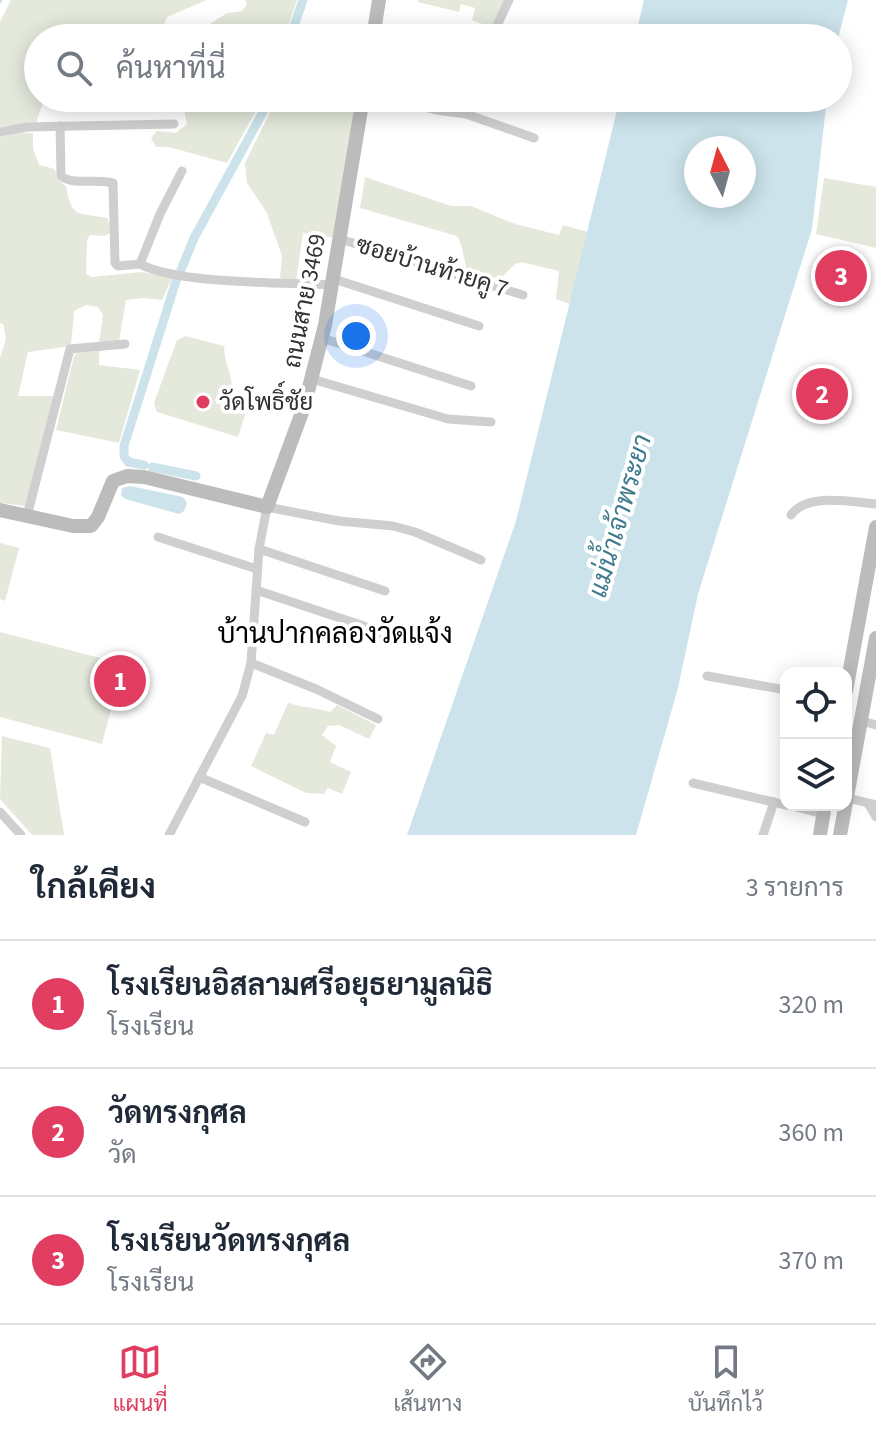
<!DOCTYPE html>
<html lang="th">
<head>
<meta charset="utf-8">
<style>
  :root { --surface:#fff; --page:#f2f2f3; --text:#1f2937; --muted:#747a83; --line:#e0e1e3; --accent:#e13d60 }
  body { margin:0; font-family:"Source Sans 3",Sarabun,sans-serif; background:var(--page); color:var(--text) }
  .controls { position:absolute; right:24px; bottom:24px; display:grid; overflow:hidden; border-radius:16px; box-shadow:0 4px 20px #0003 }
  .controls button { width:72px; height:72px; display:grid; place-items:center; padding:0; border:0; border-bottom:2px solid var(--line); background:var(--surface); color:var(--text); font:40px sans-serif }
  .compass { position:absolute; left:684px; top:136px; width:72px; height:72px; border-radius:50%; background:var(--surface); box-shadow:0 4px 20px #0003; rotate:354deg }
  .you { position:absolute; left:356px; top:336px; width:28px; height:28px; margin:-20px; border:6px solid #fff; border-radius:50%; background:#1a73e8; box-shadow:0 0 0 12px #1a73e833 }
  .badge { display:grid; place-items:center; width:52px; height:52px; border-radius:50%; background:var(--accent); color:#fff; font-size:26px; font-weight:700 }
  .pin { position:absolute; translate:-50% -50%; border:4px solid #fff; box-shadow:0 2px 8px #0006 }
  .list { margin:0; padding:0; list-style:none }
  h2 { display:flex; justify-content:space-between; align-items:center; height:104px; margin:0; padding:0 32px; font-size:34px }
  h2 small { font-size:26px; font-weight:400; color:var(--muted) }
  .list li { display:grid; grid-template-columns:52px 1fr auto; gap:24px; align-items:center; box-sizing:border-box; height:128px; padding:0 32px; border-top:2px solid var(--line) }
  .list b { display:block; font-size:30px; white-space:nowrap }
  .list p { margin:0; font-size:26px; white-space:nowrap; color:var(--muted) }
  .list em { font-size:26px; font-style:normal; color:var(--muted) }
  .icon { flex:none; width:44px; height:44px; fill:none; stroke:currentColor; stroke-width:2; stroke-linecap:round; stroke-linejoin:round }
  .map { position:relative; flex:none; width:876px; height:835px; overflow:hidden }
  .search { position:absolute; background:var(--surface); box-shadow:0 4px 20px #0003; left:24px; right:24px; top:24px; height:88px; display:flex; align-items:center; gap:20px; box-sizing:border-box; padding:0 28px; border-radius:44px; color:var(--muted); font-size:30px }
  .sheet { height:488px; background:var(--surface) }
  nav { display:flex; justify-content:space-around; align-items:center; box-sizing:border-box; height:112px; border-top:2px solid var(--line); background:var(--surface); font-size:22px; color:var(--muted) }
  nav a { display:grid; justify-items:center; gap:4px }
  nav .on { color:var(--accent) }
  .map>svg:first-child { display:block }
</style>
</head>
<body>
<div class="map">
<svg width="876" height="835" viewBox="0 0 876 835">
  <rect width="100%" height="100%" fill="#fff"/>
  <!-- green -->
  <g fill="#e4e9dc">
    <polygon points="11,0 207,0 167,17 163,27 170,38 38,38 38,98 142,98 43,102 36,123 0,127 0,22"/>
    <polygon points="245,0 297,0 284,38 214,38 208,32 211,23 227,13 242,11 247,4"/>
    <polygon points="418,0 506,0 493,28 472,20 475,8 461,4 459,12 418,2"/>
    <polygon points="160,98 263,98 227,163 169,147 156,147 151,138 157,131 176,133 187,124 184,109"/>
    <polygon points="277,98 356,98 335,238 303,233 296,281 280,278 282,256 267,213 247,183 245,163"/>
    <path d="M19 133H33V149L39 165 55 169 57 179 66 186C72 219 77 212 107 218L110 224V233L104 236 90 235 87 240 86 274 92 277 142 272 172 278 162 300 143 298 126 300 119 341 99 343 103 315 98 307 86 305 74 311 71 346 28 352 18 396H54L26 506 0 503V358L6 339 3 324 0 323V137Z"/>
    <path d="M365 177 451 206H471L515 224 559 235 563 225 588 232 570 304 556 299 559 271 521 262 515 264 502 277 486 278 468 274C464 262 463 245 457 236L360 208Z"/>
    <polygon points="824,178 876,187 876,248 816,234"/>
    <path d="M186 336 224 346C225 362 228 366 231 379 234 393 227 400 244 406L246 412 238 437 157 412 154 403 177 340Z"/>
    <polygon points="99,351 99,365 140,370 119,443 56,430 74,356 77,353"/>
    <polygon points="0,543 19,548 5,601 0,599"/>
    <polygon points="0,632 123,664 102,744 0,717"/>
    <path d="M288 703C303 708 315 707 330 712L337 705 376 725 369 739 339 725 328 726 322 735 336 746 330 762 351 772 342 794 328 788 324 794 306 793 251 766 266 733 274 735Z"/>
    <polygon points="2,736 50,748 64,835 32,835 0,799"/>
  </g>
  <!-- water -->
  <g fill="#cce3eb" fill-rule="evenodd">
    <polygon points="644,0 848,0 838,39 635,38"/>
    <path d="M620 98H827L812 229 698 594 678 688 636 835H407L516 521ZM744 148V196H696V148Z"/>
    <polygon points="130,486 183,497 187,503 184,511 179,514 125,499 121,495 122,488"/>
  </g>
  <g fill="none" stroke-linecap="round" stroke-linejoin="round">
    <!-- stream -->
    <polyline stroke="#cce3eb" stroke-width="3" points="0,2 1,0"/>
    <!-- canal -->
    <g stroke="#cce3eb" stroke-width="9">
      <polyline points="290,38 303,0"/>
      <polyline points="266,105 270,98"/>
      <polyline points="181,270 194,238 263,112"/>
      <polyline points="144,465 128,462 124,456 124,446 177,278"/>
      <polyline points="152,467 196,476"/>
    </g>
    <!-- street -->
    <g stroke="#cfcfcf" stroke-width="9">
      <polyline points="491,38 509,0"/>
      <polyline points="362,102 376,106 395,99 436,110 466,114 534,138"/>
      <path d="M60 126 61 176C74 186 97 178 113 183L115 263 118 266 140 264"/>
      <polyline points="0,132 27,127 174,124"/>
      <polyline points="340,239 523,295"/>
      <path d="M140 264C180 285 285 282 333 285"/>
      <polyline points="140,264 160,214 182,171"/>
      <polyline points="334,279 479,326"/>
      <polyline points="322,338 471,386"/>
      <polyline points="312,379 448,419 491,422"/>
      <path d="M791 515C808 492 851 502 876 504"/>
      <polyline points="27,516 70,349 125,344"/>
      <polyline points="158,537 257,569"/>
      <polyline points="259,549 385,591"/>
      <polyline points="256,590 364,626 395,640"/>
      <polyline points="251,663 316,689 378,719"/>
      <polyline points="707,676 786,690"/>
      <polyline points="862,721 876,725"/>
      <polyline points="199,777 305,822"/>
      <polyline points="693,783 786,805"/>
      <polyline points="848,798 876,805"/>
      <polyline points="788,805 823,814"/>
      <polyline points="869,805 876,817"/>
      <polyline points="0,812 21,835"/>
      <polyline points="169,835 242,696 251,663 259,549 267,507 339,521 393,526 415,532 481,560"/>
      <polyline points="763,835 774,802"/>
    </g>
    <!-- secondary -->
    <g stroke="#bcbcbc" stroke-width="14">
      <polyline points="373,38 379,0"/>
      <polyline points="0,510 73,526 91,526 98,517 113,481 127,476 144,477 267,507 304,407 325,325 363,98"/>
      <polyline points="846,691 876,527"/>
      <polyline points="820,835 825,805"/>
      <polyline points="840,835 876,638"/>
    </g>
  </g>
  <!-- markers -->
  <circle fill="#e13d60" stroke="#fff" stroke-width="3" cx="203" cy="402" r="8"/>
  <g text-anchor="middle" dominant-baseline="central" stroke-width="8" stroke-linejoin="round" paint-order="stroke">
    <!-- street labels -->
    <g font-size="24" fill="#323232" stroke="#fff">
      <text transform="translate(432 267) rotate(17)">ซอยบ้านท้ายคู 7</text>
      <text transform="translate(305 301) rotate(-79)">ถนนสาย 3469</text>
    </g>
    <!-- poi labels -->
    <g font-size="24" fill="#323232" stroke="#fff" text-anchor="start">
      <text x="219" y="402">วัดโพธิ์ชัย</text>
    </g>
    <!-- water labels -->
    <g font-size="26" font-style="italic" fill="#3f7a8d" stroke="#fff">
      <text transform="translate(620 516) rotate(-74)">แม่น้ำเจ้าพระยา</text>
    </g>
    <!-- quarter labels -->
    <g font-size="28" fill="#000" stroke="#fff">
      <text x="335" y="634">บ้านปากคลองวัดแจ้ง</text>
    </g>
  </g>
</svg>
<div class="controls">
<button><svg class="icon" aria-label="locate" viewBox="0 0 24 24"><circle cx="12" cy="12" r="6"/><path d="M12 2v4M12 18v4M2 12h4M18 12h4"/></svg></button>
<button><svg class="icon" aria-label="layers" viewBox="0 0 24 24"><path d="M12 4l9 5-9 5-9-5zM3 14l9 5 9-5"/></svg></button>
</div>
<svg class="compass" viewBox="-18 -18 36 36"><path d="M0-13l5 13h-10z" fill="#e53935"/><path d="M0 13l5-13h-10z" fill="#747a83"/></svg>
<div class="you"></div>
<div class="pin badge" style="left:120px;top:681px">1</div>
<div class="pin badge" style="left:822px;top:394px">2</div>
<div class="pin badge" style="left:841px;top:276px">3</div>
<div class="search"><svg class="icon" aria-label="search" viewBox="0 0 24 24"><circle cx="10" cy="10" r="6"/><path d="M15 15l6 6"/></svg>ค้นหาที่นี่</div>
</div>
<section class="sheet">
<h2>ใกล้เคียง<small>3 รายการ</small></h2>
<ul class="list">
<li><span class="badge">1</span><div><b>โรงเรียนอิสลามศรีอยุธยามูลนิธิ</b><p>โรงเรียน</p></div><em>320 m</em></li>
<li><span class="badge">2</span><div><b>วัดทรงกุศล</b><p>วัด</p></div><em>360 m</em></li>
<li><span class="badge">3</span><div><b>โรงเรียนวัดทรงกุศล</b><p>โรงเรียน</p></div><em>370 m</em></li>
</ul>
</section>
<nav>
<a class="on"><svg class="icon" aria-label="map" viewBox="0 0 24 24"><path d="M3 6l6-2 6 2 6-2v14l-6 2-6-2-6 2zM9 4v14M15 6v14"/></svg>แผนที่</a>
<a><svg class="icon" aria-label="directions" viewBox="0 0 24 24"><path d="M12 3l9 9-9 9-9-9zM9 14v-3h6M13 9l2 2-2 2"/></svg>เส้นทาง</a>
<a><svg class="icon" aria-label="saved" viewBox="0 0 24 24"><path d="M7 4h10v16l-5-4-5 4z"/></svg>บันทึกไว้</a>
</nav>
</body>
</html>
